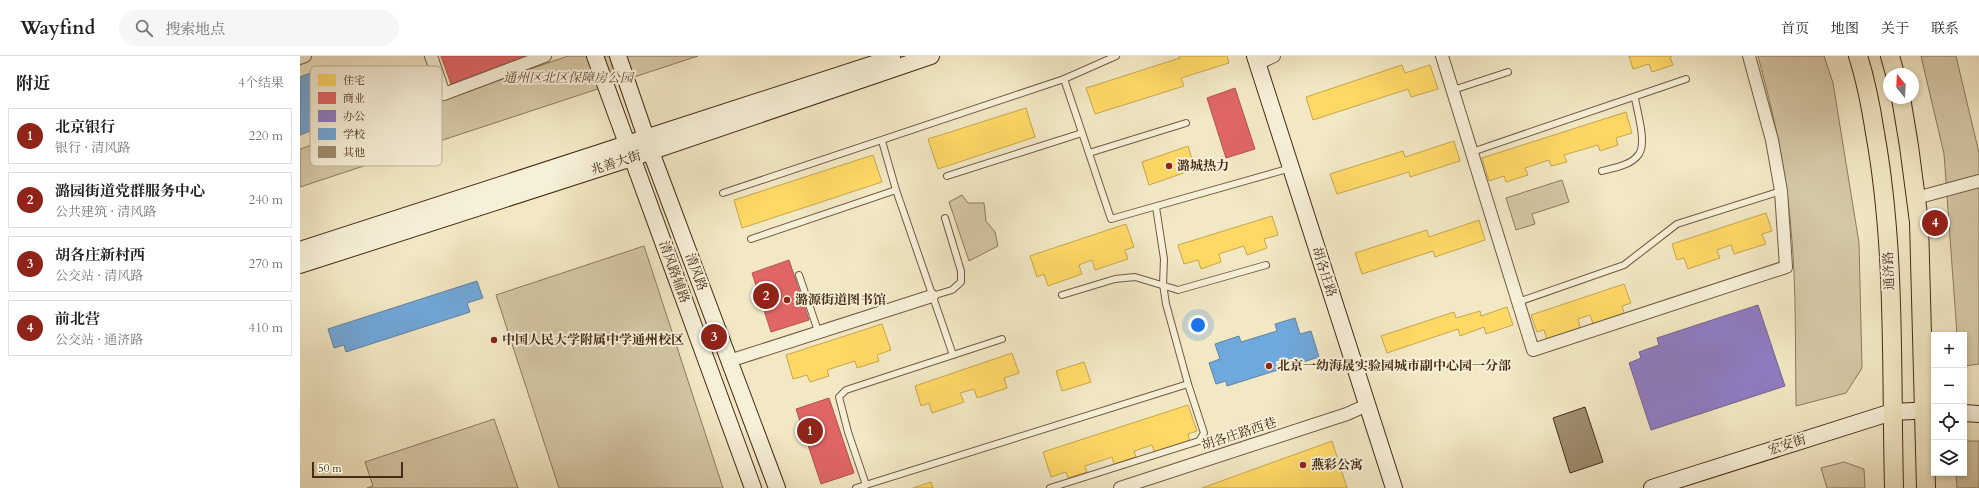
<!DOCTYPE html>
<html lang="zh">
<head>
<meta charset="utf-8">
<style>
  :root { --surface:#fff; --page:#f6f6f6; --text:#222; --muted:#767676; --line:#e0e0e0; --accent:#8f2418 }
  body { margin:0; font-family:Cardo,"Noto Serif SC",serif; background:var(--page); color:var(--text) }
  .controls { position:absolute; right:12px; bottom:12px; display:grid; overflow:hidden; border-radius:0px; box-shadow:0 2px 6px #0003 }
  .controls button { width:36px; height:36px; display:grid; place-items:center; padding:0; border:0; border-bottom:1px solid var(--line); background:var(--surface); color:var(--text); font:20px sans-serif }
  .compass { position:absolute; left:1583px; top:12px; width:36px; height:36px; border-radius:50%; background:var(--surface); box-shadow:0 2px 6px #0003; rotate:342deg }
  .scale { position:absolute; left:12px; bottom:10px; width:91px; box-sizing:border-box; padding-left:4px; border:2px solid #462b14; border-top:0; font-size:11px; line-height:14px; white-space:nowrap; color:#462b14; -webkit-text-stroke:3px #f7f0d9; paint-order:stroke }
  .you { position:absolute; left:898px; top:269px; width:14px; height:14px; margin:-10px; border:3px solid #fff; border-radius:50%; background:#1a73e8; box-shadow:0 0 0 6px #1a73e833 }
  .badge { display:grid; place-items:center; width:26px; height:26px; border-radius:50%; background:var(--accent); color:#fff; font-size:13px; font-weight:700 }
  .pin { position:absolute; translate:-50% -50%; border:2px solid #fff; box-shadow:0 1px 4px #0006 }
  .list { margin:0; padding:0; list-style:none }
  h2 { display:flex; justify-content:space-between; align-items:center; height:52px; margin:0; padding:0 16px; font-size:17px }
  h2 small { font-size:13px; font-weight:400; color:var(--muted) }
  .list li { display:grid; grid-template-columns:26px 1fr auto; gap:12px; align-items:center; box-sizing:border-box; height:56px; margin:0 8px 8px; padding:0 8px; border:1px solid var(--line); border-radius:0px }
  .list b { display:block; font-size:15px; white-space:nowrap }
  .list p { margin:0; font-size:13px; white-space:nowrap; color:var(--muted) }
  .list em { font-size:13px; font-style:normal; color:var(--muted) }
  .icon { flex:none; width:22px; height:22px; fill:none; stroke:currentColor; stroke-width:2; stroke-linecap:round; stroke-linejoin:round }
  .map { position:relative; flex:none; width:1679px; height:432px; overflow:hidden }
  header { display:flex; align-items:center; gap:24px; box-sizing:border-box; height:56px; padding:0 20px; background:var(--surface); border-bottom:1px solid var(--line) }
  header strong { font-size:19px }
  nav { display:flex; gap:22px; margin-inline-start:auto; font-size:14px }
  .search { width:280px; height:36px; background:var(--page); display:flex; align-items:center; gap:10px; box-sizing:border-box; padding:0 14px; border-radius:22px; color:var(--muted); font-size:15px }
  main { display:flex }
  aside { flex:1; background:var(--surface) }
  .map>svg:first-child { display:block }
</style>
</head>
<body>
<header>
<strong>Wayfind</strong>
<div class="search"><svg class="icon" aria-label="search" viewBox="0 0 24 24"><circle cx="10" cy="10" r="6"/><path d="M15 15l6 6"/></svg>搜索地点</div>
<nav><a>首页</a><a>地图</a><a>关于</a><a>联系</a></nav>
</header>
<main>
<aside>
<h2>附近<small>4个结果</small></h2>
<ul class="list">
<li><span class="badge">1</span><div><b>北京银行</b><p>银行 · 清风路</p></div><em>220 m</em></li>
<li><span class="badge">2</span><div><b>潞园街道党群服务中心</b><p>公共建筑 · 清风路</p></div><em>240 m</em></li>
<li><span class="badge">3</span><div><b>胡各庄新村西</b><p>公交站 · 清风路</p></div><em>270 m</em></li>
<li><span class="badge">4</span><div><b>前北营</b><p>公交站 · 通济路</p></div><em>410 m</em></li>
</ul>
</aside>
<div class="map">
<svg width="1679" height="432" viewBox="0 0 1679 432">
  <rect width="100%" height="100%" fill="#f2e8c4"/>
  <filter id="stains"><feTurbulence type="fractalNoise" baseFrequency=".005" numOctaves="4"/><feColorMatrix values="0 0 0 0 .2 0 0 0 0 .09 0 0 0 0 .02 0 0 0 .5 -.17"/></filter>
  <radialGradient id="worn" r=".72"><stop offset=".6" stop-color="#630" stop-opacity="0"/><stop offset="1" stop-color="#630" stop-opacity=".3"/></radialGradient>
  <!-- green -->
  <g fill="#d5c8a6" stroke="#8e7a5d">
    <polygon points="268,0 398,0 0,131 0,93"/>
    <path d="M1458 0H1524L1533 27 1559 187 1562 312 1546 337 1496 350C1495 279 1497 208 1487 137 1481 90 1470 45 1458 0Z"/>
    <polygon points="1621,0 1656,0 1679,97 1679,308 1664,310 1664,279 1657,279 1644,98"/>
    <polygon points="1262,124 1269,146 1232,158 1235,168 1216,174 1206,142"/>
    <polygon points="662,139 668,147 684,147 686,165 695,176 698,190 669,205 649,146"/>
    <polygon points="344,190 423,432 259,432 196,239"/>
    <polygon points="194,363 218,432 67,432 73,430 65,406"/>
    <polygon points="1664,385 1679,385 1679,432 1657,432 1656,417 1664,417"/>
    <polygon points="1544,406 1564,413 1565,432 1527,432 1521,412"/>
  </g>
  <!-- homes -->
  <g fill="#ffd966" stroke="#c8a54d">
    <polygon points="879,0 927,0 929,7 881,22 884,30 795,58 786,32 880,2"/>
    <polygon points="1329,0 1372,0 1370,1 1373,9 1352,16 1349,8 1333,13"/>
    <polygon points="1102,9 1105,17 1130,9 1138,33 1111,41 1108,33 1013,64 1006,41"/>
    <polygon points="726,52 735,81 638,113 628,83"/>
    <polygon points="1326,56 1332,77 1316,82 1318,89 1300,95 1298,89 1264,99 1267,106 1251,110 1249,104 1225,112 1228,119 1206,126 1204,120 1189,125 1182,102"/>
    <polygon points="1154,85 1160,105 1110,121 1109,116 1037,138 1030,118 1103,95 1105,101"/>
    <polygon points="888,90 895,113 849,129 842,106"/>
    <polygon points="573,99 582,126 442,172 434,144"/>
    <polygon points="1466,157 1472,175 1462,178 1466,188 1434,198 1431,189 1417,194 1420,202 1388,213 1384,202 1377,204 1372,188"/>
    <polygon points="972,160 978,179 964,183 967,192 947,199 944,190 919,198 921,206 901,213 898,204 884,208 878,189"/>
    <polygon points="1179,164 1185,184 1135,201 1133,195 1062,218 1055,197 1127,174 1129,181"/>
    <polygon points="826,168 834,191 825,194 828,203 795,214 792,204 779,209 782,218 748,230 744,218 737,221 730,200"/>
    <polygon points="1324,228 1331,247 1322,250 1325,260 1294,271 1290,259 1278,263 1281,275 1248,286 1244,274 1237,276 1231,259"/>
    <polygon points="1207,251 1213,269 1186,278 1184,271 1160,280 1158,273 1087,297 1081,280 1154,256 1156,262 1180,255 1181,260"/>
    <polygon points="582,268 591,294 577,299 579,305 557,312 555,305 527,314 529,320 510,326 507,319 493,323 486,299"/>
    <polygon points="712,297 719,317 704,322 707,332 677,342 674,333 660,337 664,346 632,357 629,347 621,350 615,330"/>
    <polygon points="784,306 791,326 762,335 756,315"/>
    <polygon points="888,349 897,375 888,378 890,386 855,397 852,389 834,395 836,401 814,408 812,401 785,410 787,416 768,422 766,416 751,421 743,396"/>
    <polygon points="1032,385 1047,432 902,432"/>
    <polygon points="631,426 633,432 613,432"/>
  </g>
  <!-- shops -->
  <g fill="#e06666" stroke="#b2544d">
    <polygon points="141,0 226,0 151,28"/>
    <polygon points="935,32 955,93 926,102 907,42"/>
    <polygon points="489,204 509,264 471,276 452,217"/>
    <polygon points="529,342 554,417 521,428 496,353"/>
  </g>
  <!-- offices -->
  <polygon fill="#8e7cc3" stroke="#78648e" points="1458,249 1485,330 1351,374 1329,307 1341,302 1339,296 1359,289 1357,282"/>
  <!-- schools -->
  <g fill="#6fa8dc" stroke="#6382a0">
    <polygon points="23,12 42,63 0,79 0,21"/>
    <polygon points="177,225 183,242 167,247 170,256 46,296 44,289 34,292 28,273"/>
    <polygon points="995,262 1000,278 1011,275 1019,301 927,330 926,325 916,328 909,307 920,303 915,288 939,280 941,286 977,275 975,268"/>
  </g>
  <!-- building -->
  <polygon fill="#9f8d70" stroke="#462b14" points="1285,351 1303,406 1270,417 1253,362"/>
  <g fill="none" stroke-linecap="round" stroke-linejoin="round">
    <defs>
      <g id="lane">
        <polyline points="764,23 811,163 991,112"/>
        <polyline points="1153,34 1208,16"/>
        <polyline points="1172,96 1386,23"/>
        <polyline points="789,97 886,67"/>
        <path d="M1302 115C1314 112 1332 109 1339 98 1347 87 1337 55 1335 42"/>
        <polyline points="647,120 782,77"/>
        <polyline points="423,137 764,23 816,0"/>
        <polyline points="451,183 596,134"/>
        <polyline points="499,219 518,275"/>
        <polyline points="762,239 815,223 835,221 878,234 966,209"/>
        <polyline points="632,240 652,234 661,226 661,215 645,162"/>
        <polyline points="1218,246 1324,209 1377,168 1481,135"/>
        <polyline points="653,299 702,283"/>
        <polyline points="566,429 548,376 539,341 546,334 653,299 596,134 582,85"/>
        <polyline points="556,432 888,328"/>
        <polyline points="750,432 899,385 904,377 888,328 866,248 863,228 864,203 856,151"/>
      </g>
      <g id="street">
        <polyline points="131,0 144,38 245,0"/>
        <polyline points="1142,0 1233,294 1486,211 1481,135 1472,84 1449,0"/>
        <polyline points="0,2 5,0"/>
        <polyline points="957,8 974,0"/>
        <polyline points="1616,142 1679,125"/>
        <polyline points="429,305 632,240"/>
        <polyline points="820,432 1047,358 1067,349"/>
      </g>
      <g id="secondary">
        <polyline points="295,0 453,432"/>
        <polyline points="318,0 351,96 477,432"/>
        <polyline points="955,0 1094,432"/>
        <polyline points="0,194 592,2"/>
        <polyline points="0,209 332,102 631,0"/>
        <polyline points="1664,357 1679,358"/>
        <polyline points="1352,432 1592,356 1634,354"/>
      </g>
      <g id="primary">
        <path d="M1558 0C1566 25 1571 51 1575 77 1596 193 1591 314 1594 432"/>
        <polyline points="1590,0 1595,18"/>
        <polyline points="1601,42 1609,90 1619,166 1626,432"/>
      </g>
    </defs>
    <!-- lane casing -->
    <use href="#lane" stroke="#715a40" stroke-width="8"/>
    <!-- street casing -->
    <use href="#street" stroke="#715a40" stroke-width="14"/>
    <!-- secondary casing -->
    <use href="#secondary" stroke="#462b14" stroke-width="18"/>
    <!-- primary casing -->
    <use href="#primary" stroke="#462b14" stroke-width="20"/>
    <!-- lane -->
    <use href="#lane" stroke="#f7f0d9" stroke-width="6"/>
    <!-- street -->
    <use href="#street" stroke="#f7f0d9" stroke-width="12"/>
    <!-- secondary -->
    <use href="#secondary" stroke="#f7f0d9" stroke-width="16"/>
    <!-- primary -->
    <use href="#primary" stroke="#f2e8c4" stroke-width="18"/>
  </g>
  <!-- markers -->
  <g fill="#8f2418" stroke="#f7f0d9" stroke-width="1.5">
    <circle cx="869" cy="110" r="4"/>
    <circle cx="487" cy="244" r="4"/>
    <circle cx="194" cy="284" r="4"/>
    <circle cx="969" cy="310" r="4"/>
    <circle cx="1003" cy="409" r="4"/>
  </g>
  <g text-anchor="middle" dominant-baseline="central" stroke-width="4" stroke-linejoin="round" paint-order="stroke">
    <!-- park labels -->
    <g font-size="13" font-style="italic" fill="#634a31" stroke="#f7f0d9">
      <text x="268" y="22">通州区北区保障房公园</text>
    </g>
    <!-- street labels -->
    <g font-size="13" fill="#462b14" stroke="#f7f0d9">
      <text transform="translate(316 107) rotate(-18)">兆善大街</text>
      <text transform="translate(1589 215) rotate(-92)">通济路</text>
      <text transform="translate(374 216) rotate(70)">清风路辅路</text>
      <text transform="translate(396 216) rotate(70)">清风路</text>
      <text transform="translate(1024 216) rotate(72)">胡各庄路</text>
      <text transform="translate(939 378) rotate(-18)">胡各庄路西巷</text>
      <text transform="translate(1487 389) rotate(-18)">宏安街</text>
    </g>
    <!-- poi labels -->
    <g font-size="13" font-weight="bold" fill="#462b14" stroke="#f7f0d9" text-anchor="start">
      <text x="877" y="110">潞城热力</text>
      <text x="495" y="244">潞源街道图书馆</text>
      <text x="202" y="284">中国人民大学附属中学通州校区</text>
      <text x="977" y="310">北京一幼海晟实验园城市副中心园一分部</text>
      <text x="1011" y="409">燕彩公寓</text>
    </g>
  </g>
  <!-- legend -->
  <rect x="10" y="10" width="132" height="100" rx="6" fill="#f7f0d9" stroke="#c2b59e" stroke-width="1"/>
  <rect x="18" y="18" width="18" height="12" fill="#ffd966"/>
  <rect x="18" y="36" width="18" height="12" fill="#e06666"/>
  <rect x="18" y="54" width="18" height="12" fill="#8e7cc3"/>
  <rect x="18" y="72" width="18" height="12" fill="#6fa8dc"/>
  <rect x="18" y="90" width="18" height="12" fill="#9f8d70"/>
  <g font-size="11" fill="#462b14">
    <text x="43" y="28">住宅</text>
    <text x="43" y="46">商业</text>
    <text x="43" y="64">办公</text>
    <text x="43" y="82">学校</text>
    <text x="43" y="100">其他</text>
  </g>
  <rect width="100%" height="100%" filter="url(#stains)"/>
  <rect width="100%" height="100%" fill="url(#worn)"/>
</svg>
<div class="controls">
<button>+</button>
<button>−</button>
<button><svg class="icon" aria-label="locate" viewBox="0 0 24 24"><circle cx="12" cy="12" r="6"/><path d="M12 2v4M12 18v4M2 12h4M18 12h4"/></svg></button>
<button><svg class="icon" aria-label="layers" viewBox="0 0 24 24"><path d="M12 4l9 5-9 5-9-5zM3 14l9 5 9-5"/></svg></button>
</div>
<svg class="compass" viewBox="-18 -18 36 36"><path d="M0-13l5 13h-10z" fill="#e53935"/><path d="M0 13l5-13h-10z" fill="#767676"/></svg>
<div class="scale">50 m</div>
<div class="you"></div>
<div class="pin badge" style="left:510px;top:375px">1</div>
<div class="pin badge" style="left:466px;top:240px">2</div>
<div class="pin badge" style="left:414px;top:281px">3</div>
<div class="pin badge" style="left:1635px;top:167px">4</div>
</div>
</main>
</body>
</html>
